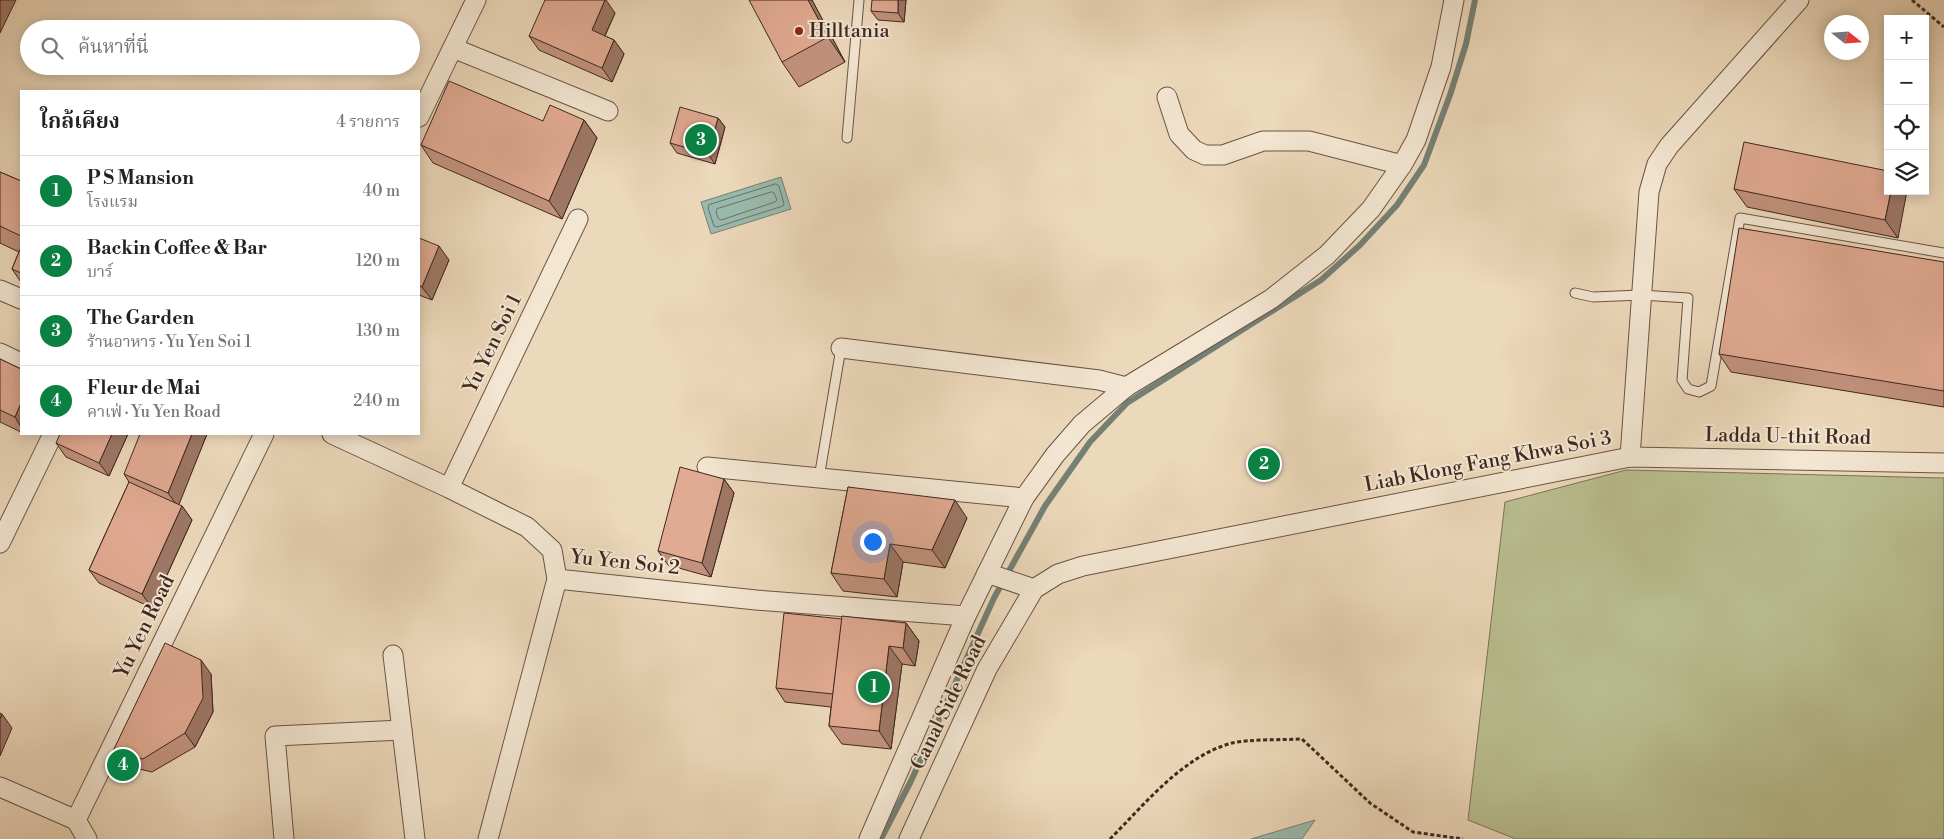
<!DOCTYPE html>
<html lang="th">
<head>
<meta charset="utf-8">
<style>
  :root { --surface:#fff; --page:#f2f2f2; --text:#222; --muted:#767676; --line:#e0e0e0; --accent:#0b8043 }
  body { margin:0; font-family:"Libre Bodoni","Noto Serif Thai",serif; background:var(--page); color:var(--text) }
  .controls { position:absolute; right:15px; top:15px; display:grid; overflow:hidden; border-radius:0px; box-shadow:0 2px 12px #0003 }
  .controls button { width:45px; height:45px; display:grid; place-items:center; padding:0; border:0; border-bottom:1px solid var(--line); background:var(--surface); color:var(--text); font:25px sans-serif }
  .compass { position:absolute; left:1824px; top:15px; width:45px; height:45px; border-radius:50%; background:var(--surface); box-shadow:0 2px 12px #0003; rotate:107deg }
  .you { position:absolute; left:872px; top:541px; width:18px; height:18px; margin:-12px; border:4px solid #fff; border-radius:50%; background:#1a73e8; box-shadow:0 0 0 8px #1a73e833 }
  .badge { display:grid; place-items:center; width:32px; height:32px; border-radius:50%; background:var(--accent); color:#fff; font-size:16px; font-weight:700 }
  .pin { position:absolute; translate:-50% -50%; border:2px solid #fff; box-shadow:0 1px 5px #0006 }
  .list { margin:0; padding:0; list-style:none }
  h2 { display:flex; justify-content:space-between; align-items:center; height:65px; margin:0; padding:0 20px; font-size:21px }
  h2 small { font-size:16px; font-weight:400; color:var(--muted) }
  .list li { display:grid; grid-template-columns:32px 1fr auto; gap:15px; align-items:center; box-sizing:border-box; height:70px; padding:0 20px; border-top:1px solid var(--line) }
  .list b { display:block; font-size:19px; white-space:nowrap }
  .list p { margin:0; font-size:16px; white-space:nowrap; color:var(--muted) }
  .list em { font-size:16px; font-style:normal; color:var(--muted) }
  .icon { flex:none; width:28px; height:28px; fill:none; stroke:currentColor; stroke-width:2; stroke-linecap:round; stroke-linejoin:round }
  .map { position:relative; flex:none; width:1944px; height:839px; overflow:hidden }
  .search { position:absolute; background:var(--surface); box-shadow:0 2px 12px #0003; left:20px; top:20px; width:400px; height:55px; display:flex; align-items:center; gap:12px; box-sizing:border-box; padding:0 18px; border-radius:28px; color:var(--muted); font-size:19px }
  .panel { position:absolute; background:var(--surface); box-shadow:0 2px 12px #0003; left:20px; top:90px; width:400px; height:345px; border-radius:0px }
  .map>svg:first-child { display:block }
</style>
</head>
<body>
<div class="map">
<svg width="1944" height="839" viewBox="0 0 1944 839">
  <rect width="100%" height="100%" fill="#ecd8ba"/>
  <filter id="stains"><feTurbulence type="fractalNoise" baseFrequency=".004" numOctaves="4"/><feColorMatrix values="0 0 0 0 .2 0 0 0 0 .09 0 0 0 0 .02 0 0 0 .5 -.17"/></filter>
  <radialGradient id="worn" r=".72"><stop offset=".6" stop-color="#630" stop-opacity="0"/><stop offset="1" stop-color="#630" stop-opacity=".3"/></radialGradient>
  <!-- green -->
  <polygon fill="#b9be8f" stroke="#7c7358" points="1626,470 1944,478 1944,839 1516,839 1468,820 1505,502"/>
  <!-- water -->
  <g fill="#99baae" stroke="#758075">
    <polygon points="781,177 791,209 711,234 701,202"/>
    <polygon points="1315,820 1302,839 1251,839"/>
  </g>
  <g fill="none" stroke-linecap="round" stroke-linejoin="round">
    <!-- shore -->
    <g stroke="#6c7167" stroke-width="1">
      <polygon points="776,184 779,186 784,204 783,206 717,227 714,226 708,208 709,205"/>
      <polygon points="772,192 774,193 777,200 775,202 721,220 718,218 716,212 717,209"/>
    </g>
    <!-- stream -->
    <polyline stroke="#758075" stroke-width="6" points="881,839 911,781 994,598 1045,506 1090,442 1127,403 1321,280 1360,245 1397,205 1424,165 1450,95 1466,44 1475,0"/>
    <defs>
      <g id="lane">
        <polyline points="847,138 859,0"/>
        <polyline points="1575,293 1593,297 1641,295 1688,298 1682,380 1688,389 1699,392 1711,386 1740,218 1944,253"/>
        <polyline points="819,478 841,348"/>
      </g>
      <g id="street">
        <polyline points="453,48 608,111"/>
        <polyline points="1167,97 1179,134 1194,150 1205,155 1223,155 1263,141 1309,141 1402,165"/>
        <polyline points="419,117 476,0"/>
        <polyline points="0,290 21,299"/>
        <polyline points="841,348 1099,380 1126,387"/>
        <polyline points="0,353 21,363"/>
        <polyline points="332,434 449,488 527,527 552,550 557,579 488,839"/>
        <polyline points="1630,457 1649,192 1657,164 1669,146 1799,0"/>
        <polyline points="707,467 1024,498"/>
        <polyline points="449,488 578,219"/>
        <polyline points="0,543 53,434"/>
        <polyline points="987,573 1034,589"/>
        <polyline points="557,579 756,600 966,616"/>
        <polyline points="393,655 415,839"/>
        <polyline points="0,787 76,820"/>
        <polyline points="76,820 264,434"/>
        <polyline points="76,820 87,839"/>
        <polyline points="284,839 275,736 402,730"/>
        <polyline points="869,839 966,616 1024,498 1055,455 1082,424 1126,387 1271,299 1327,255 1371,209 1402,165 1416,140 1441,67 1454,0"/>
        <polyline points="909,839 987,669 1034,589 1058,574 1083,566 1630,457 1944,463"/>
      </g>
    </defs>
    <!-- lane casing -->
    <use href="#lane" stroke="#6a5446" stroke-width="11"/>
    <!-- street casing -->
    <use href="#street" stroke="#6a5446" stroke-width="21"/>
    <!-- path -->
    <g stroke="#3f2820" stroke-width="3" stroke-dasharray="4 2.5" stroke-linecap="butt">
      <polyline points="1912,0 1944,27"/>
      <path d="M1110 839C1145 804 1183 756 1232 743 1250 739 1282 740 1302 739L1370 803 1413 832 1463 839"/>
    </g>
    <!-- lane -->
    <use href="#lane" stroke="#f3e6d2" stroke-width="9"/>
    <!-- street -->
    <use href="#street" stroke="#f3e6d2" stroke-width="19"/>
  </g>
  <!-- wall -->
  <g fill="#c2927e" stroke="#3f2820">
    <polygon points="812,0 845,62 799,87 782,62"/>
    <polygon points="906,0 904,22 878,20 871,11"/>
    <polygon points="615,13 605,36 614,40 624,54 612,82 539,50 529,36"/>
    <polygon points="718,118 725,127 715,164 677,153 670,143"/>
    <polygon points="584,120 597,138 562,219 433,163 421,145 543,121"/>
    <polygon points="1888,171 1898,238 1747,207 1734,189"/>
    <polygon points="0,172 21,181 21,282 12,269 19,252 0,243"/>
    <polygon points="419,238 449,260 432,300 419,295"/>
    <polygon points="1944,262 1944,407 1731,372 1719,354"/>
    <polygon points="0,359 21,369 21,432 0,422"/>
    <polygon points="128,434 109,476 66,457 56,443"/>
    <polygon points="207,434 178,505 182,506 192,520 152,608 99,583 89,570 129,482 124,474"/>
    <polygon points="724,479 734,493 711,577 668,565 658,551"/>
    <polygon points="848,487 967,518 945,568 903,562 897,597 843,591 831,573"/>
    <polygon points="842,619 906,623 919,641 915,666 902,664 891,749 842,744 829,726 831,707 785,702 776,688"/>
    <polygon points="211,674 213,712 195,747 152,772 123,765 113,751"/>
  </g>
  <!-- shaded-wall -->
  <g fill="#9e7766" stroke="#3f2820">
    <polygon points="0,0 16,0 0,33"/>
    <polygon points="605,0 606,0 615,13 601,44 592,30"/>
    <polygon points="808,0 812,0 845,62 828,37"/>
    <polygon points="898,0 906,0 904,22 898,13"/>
    <polygon points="614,40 624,54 612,82 602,68"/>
    <polygon points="718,118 725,127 715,164 708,154"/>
    <polygon points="584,120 597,138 562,219 549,201"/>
    <polygon points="1891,191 1907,191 1898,238 1885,220"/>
    <polygon points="439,246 449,260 432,300 422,287"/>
    <polygon points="21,403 21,427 15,417"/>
    <polygon points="112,434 128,434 109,476 99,463"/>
    <polygon points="192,434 207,434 178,507 168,493"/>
    <polygon points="724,479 734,493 711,577 702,563"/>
    <polygon points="955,500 967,518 945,568 932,550"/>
    <polygon points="182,506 192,520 152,608 142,594"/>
    <polygon points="890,544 903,562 897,597 884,579"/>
    <polygon points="906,623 919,641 915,666 903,648"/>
    <polygon points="889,646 902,664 891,749 879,731"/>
    <polygon points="201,660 211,674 213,712 195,747 185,733"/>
    <polygon points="2,714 12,728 0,756 0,719"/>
  </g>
  <!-- building -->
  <g fill="#e1aa92" stroke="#3f2820">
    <polygon points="545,0 605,0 592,30 614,40 602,68 529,36"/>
    <polygon points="749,0 808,0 828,37 782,62"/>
    <polygon points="872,0 898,0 898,13 871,11"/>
    <polygon points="449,81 543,121 550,105 584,120 549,201 421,145"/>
    <polygon points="680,107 718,118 708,154 670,143"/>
    <polygon points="1744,142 1888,171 1888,191 1891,191 1885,220 1734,189"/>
    <polygon points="0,172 21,181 21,236 0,226"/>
    <polygon points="1739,228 1944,262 1944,391 1719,354"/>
    <polygon points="419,238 439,246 422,287 419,285"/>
    <polygon points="21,247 21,273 12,269"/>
    <polygon points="0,359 21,369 21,403 15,417 0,410"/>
    <polygon points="60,434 112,434 99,463 56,443"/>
    <polygon points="140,434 192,434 168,493 124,474"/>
    <polygon points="680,467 724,479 702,563 658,551"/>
    <polygon points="129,482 182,506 142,594 89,570"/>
    <polygon points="848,487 955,500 932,550 890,544 884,579 831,573"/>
    <polygon points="784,613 842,619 833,694 776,688"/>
    <polygon points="842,616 906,623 903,648 889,646 879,731 829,726"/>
    <polygon points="165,643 201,660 203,698 185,733 143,759 113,751"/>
    <polygon points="0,713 2,714 0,719"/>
  </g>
  <!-- markers -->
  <circle fill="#8f2418" stroke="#f3e6d2" stroke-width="2" cx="799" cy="31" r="5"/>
  <g text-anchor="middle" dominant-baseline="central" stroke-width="4" stroke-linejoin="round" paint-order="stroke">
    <!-- poi labels -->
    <g font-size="20" fill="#3f2820" stroke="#f3e6d2" text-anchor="start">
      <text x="809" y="31">Hilltania</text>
    </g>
    <!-- street labels -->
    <g font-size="20" fill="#3f2820" stroke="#f3e6d2">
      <text transform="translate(493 344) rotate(-64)">Yu Yen Soi 1</text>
      <text transform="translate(1788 437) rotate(1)">Ladda U-thit Road</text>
      <text transform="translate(1488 462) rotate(-11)">Liab Klong Fang Khwa Soi 3</text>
      <text transform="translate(625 563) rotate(6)">Yu Yen Soi 2</text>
      <text transform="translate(145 627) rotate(-64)">Yu Yen Road</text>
      <text transform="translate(949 703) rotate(-64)">Canal Side Road</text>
    </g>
  </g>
  <rect width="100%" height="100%" filter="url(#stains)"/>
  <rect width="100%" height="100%" fill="url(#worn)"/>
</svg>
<div class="controls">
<button>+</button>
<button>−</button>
<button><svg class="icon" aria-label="locate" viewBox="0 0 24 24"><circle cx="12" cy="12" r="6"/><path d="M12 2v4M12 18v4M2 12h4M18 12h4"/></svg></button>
<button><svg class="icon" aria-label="layers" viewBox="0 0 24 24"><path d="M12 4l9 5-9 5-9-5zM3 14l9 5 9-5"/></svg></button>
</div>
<svg class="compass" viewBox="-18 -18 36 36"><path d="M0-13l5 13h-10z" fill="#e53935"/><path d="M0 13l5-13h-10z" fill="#767676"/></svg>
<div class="you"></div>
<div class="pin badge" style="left:874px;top:687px">1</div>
<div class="pin badge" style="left:1264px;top:464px">2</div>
<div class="pin badge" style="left:701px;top:140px">3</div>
<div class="pin badge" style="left:123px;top:765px">4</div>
<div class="search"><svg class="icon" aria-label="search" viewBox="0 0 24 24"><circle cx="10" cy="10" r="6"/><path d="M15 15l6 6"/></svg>ค้นหาที่นี่</div>
<section class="panel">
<h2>ใกล้เคียง<small>4 รายการ</small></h2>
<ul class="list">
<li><span class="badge">1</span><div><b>P S Mansion</b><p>โรงแรม</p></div><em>40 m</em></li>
<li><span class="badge">2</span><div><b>Backin Coffee &amp; Bar</b><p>บาร์</p></div><em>120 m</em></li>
<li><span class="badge">3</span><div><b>The Garden</b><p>ร้านอาหาร · Yu Yen Soi 1</p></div><em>130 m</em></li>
<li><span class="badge">4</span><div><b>Fleur de Mai</b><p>คาเฟ่ · Yu Yen Road</p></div><em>240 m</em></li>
</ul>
</section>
</div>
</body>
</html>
